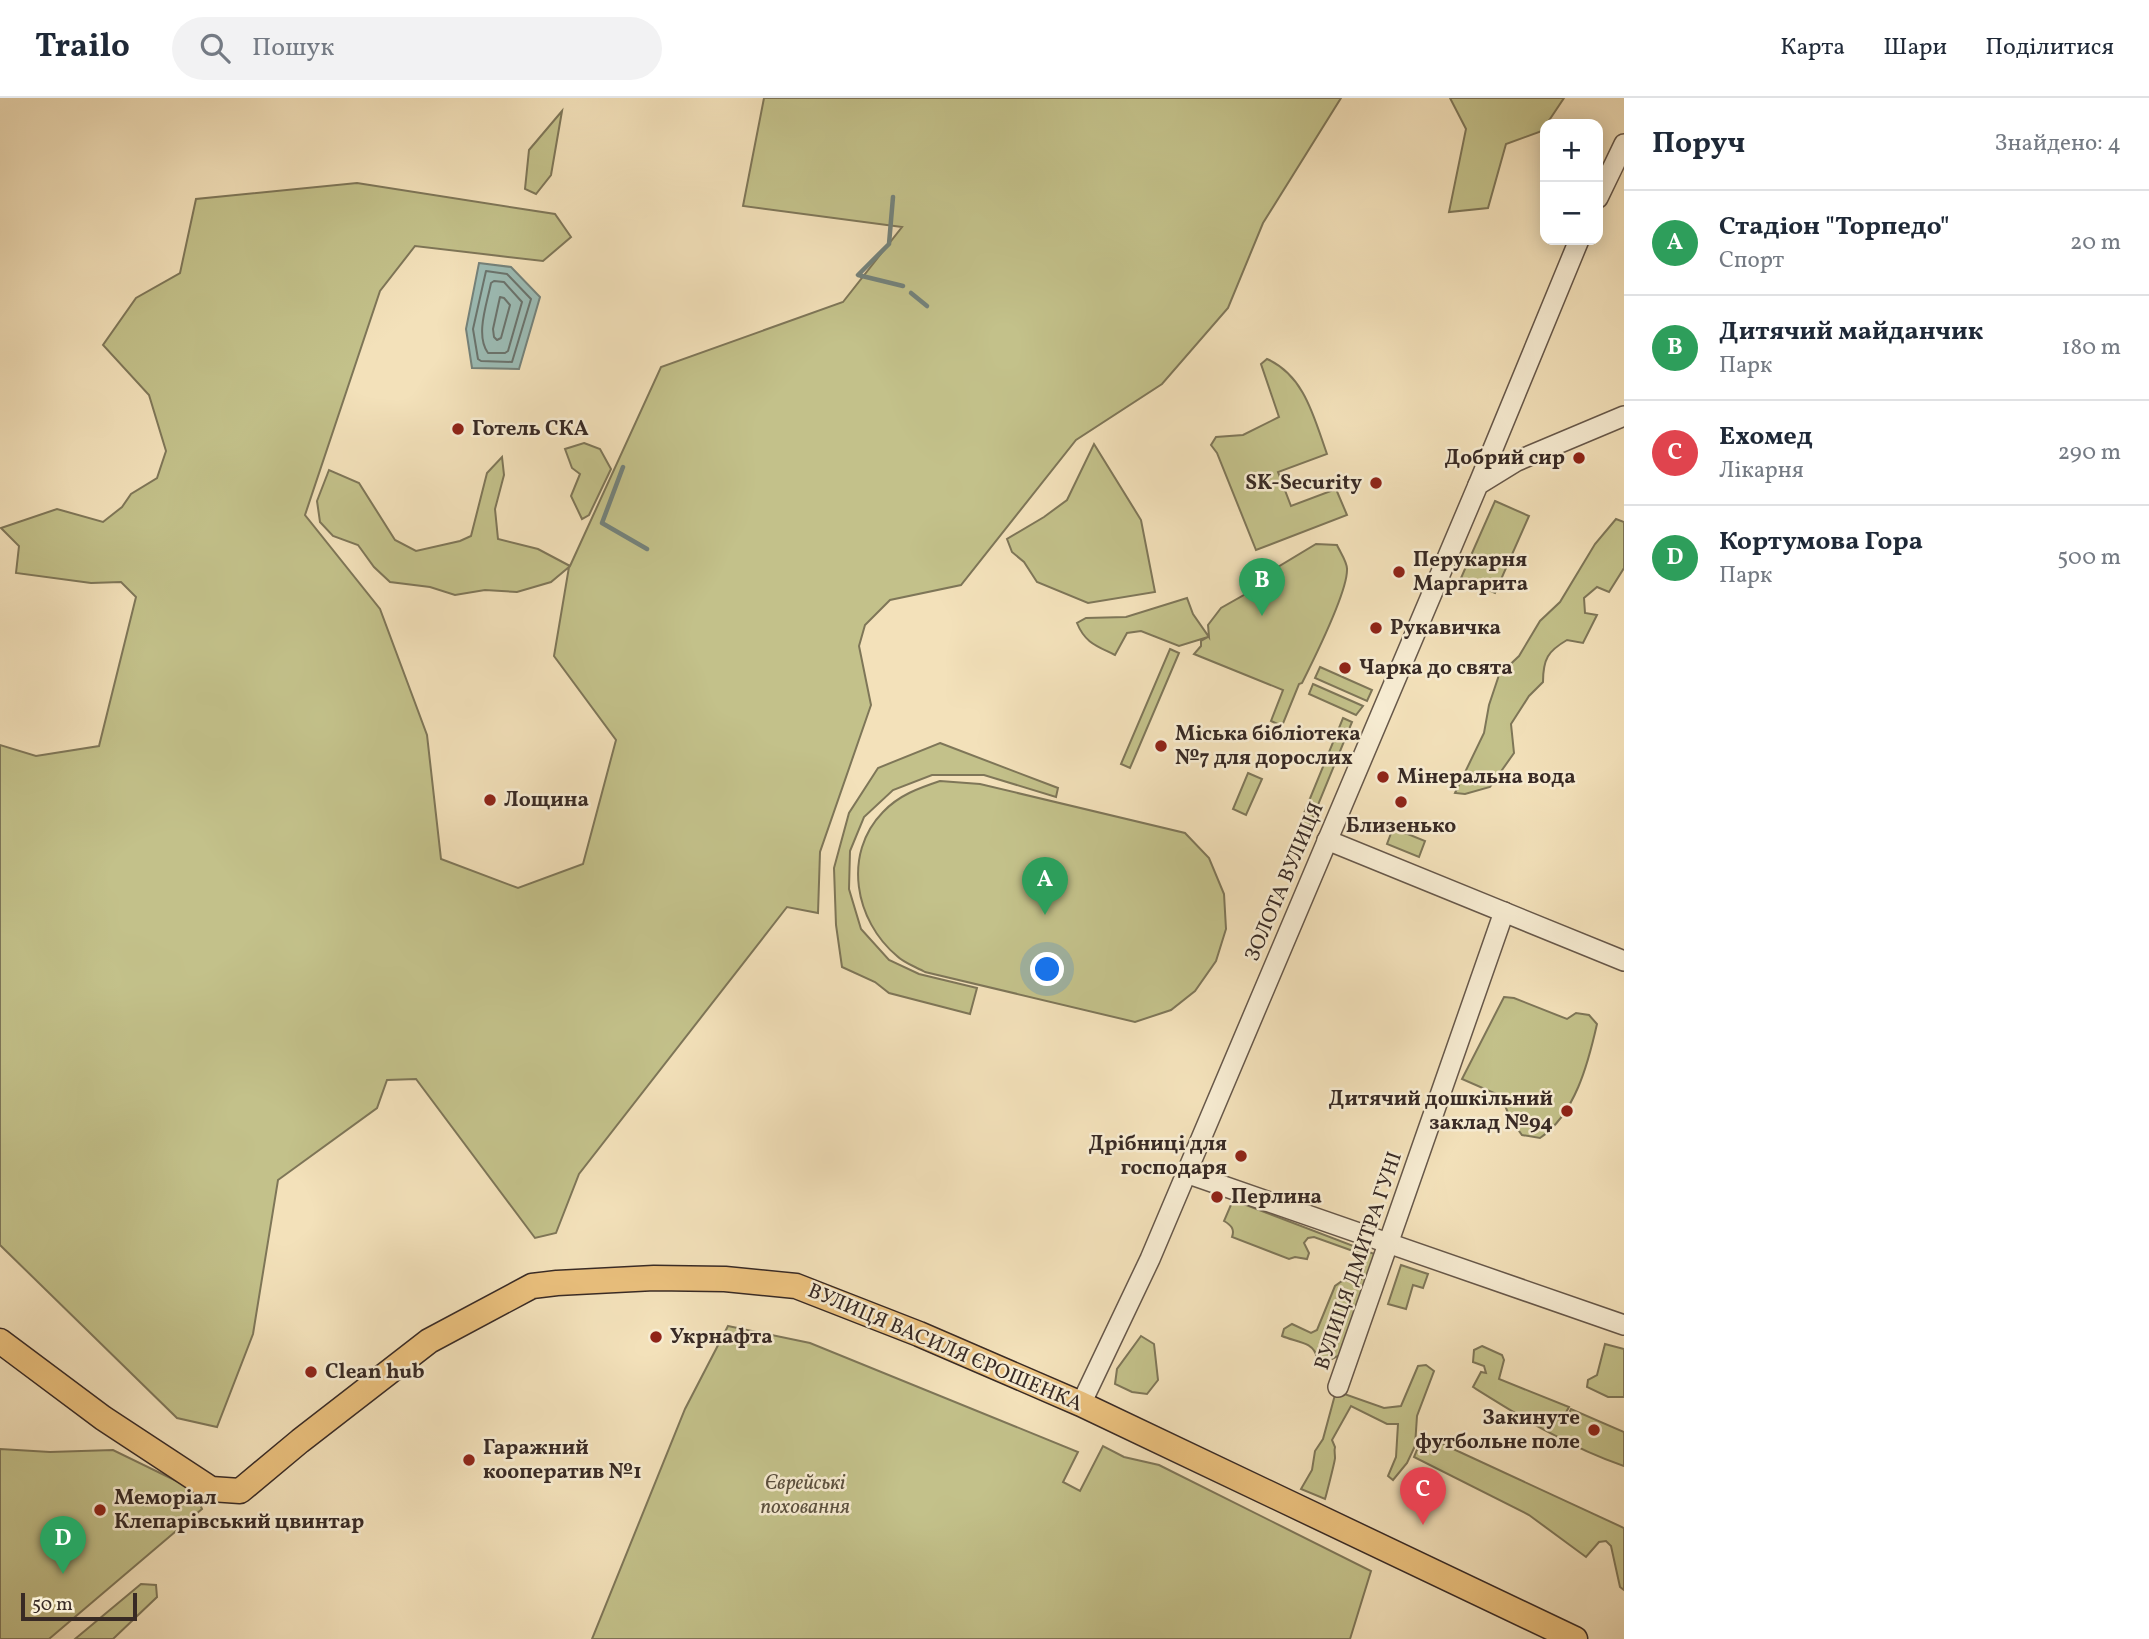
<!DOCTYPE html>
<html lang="uk">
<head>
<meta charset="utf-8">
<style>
  :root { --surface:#fff; --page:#f2f2f3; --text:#1f2937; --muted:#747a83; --line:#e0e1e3; --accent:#7c3aed }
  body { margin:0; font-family:Vollkorn,serif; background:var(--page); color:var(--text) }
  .controls { position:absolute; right:21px; top:21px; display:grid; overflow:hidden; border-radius:14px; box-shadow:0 4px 18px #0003 }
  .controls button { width:63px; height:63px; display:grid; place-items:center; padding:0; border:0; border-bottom:2px solid var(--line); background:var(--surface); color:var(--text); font:35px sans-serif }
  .scale { position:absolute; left:21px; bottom:18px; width:116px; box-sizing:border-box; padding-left:7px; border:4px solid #382a25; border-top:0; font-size:19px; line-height:24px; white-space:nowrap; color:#382a25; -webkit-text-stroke:5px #f7ecd2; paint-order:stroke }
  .you { position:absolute; left:1048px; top:872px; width:24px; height:24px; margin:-18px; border:5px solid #fff; border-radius:50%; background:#1a73e8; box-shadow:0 0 0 10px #1a73e833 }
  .badge { display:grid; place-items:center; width:46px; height:46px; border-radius:50%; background:var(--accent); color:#fff; font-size:23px; font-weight:700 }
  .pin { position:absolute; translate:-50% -58px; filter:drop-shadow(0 2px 4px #0008) }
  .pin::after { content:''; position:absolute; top:37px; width:24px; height:21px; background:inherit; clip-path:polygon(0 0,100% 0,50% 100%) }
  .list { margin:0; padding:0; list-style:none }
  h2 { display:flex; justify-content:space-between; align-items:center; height:91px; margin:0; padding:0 28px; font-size:30px }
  h2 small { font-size:23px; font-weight:400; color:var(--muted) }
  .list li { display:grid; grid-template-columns:46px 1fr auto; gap:21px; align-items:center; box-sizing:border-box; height:105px; padding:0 28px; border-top:2px solid var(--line) }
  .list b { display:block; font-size:26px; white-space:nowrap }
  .list p { margin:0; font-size:23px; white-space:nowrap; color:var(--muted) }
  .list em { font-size:23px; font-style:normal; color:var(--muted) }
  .icon { flex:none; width:38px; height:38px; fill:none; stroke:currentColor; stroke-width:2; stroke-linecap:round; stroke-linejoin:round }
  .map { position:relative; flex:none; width:1624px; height:1541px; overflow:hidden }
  header { display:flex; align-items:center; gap:42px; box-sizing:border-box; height:98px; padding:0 35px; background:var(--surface); border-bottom:2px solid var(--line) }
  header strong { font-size:33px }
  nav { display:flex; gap:38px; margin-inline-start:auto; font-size:24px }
  .search { width:490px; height:63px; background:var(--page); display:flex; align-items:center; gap:18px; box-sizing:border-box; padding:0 24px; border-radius:38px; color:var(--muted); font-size:26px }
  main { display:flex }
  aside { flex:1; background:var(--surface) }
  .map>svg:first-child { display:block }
</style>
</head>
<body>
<header>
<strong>Trailo</strong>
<div class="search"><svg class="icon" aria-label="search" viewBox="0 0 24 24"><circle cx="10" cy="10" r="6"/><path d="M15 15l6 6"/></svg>Пошук</div>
<nav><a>Карта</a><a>Шари</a><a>Поділитися</a></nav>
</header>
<main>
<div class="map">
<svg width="1624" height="1541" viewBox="0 0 1624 1541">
  <rect width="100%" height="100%" fill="#f3e1ba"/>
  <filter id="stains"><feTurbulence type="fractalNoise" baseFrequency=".00286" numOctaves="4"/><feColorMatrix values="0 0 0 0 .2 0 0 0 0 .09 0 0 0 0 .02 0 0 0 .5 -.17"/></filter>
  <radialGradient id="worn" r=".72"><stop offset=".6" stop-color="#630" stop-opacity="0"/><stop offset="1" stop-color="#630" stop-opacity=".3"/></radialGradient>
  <!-- green -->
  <g fill="#c3c18a" stroke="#7e7658" stroke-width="2">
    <polygon points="764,0 1341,0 1263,125 1228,210 1162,286 1076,342 961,487 890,502 865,527 859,548 871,607 820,754 818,815 787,809 579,1076 556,1135 535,1140 416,981 387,982 377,1010 278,1082 253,1236 217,1329 177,1320 0,1147 0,647 36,658 99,648 136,499 121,484 91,485 16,475 19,448 1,430 57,411 103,424 122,409 131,396 157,380 166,353 149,297 103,247 136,200 180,175 196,101 357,85 555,116 571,139 543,163 415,148 380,193 305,417 380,511 427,637 441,761 518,790 583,766 616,642 554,558 569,469 551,484 517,494 485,492 455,497 430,489 390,484 374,469 358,447 333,438 320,424 317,403 329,372 359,385 395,442 416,453 460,443 471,438 487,375 502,359 504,377 495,411 498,441 538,451 570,468 661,269 843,204 902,129 743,108"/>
    <polygon points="1450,0 1564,0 1542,33 1506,46 1488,110 1449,114 1466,31"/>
    <polygon points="562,13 551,77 536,96 525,91 529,52"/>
    <path d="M1267 261C1305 278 1314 320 1327 356L1278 374 1291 408 1336 391 1347 417 1256 452 1217 355 1211 347 1216 339 1243 337 1279 319 1261 266Z"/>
    <polygon points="584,345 600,351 611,371 589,417 582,421 571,398 580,376 572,370 565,351"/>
    <polygon points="1094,346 1141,422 1155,494 1088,505 1037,484 1024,464 1012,454 1007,441 1044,419 1067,402"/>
    <polygon points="1495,403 1529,418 1495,495 1461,480"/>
    <path d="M1616 421 1624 424V470L1609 494 1597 489 1584 500 1585 515 1597 517 1583 545 1567 542C1548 553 1543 561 1543 584L1529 598 1511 626 1514 655 1490 689 1465 696 1455 695 1484 635 1489 607 1499 577 1519 558 1540 523 1560 504 1595 446Z"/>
    <path d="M1316 446 1337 447C1340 454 1348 465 1347 472 1347 494 1313 563 1302 585L1299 586 1282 628 1271 623 1283 592 1194 556 1201 548V543L1208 539 1179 548 1141 533 1127 535 1115 557C1097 548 1085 545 1077 525L1086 520 1126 519 1187 500 1193 516 1209 539 1208 527 1221 510 1272 481 1275 478 1273 472Z"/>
    <polygon points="1170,551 1179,555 1130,670 1121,666"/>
    <polygon points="1320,569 1372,592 1367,603 1315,580"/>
    <polygon points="1313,586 1363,608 1356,617 1309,596"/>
    <polygon points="1343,620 1352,624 1304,741 1295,737"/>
    <polygon points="940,645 1058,690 1056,699 984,677 932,677 893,692 864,719 850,753 849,791 861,831 889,862 919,876 977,890 970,916 889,895 875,884 842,869 836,827 834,770 849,715 878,670"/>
    <polygon points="1248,675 1262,681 1246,717 1233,711"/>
    <path d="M940 683 980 686 1185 735 1209 760 1224 796 1226 831 1216 863 1195 893 1171 912 1135 924 925 874C916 869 904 865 897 858 855 823 842 756 883 714 899 697 919 690 940 683Z"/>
    <polygon points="1393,730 1425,743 1419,759 1387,746"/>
    <path d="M1504 899 1514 900 1567 921 1576 915 1589 917 1597 926C1588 966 1575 1016 1540 1040L1522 1037 1511 1022 1501 998 1462 981Z"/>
    <path d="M1233 1102 1377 1157 1344 1255 1328 1263 1317 1260C1314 1243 1295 1244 1282 1238L1284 1231 1292 1226 1311 1235 1317 1232 1335 1188 1342 1183 1361 1181 1367 1158 1314 1139 1308 1140 1304 1145 1309 1155 1307 1161 1295 1159 1289 1161 1232 1139C1235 1131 1231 1127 1224 1123Z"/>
    <polygon points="1401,1167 1428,1176 1423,1190 1413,1187 1406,1211 1388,1206"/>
    <polygon points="728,1228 810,1245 1078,1354 1063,1384 1080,1393 1103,1348 1124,1359 1159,1367 1371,1473 1350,1541 592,1541 685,1311"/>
    <polygon points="1141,1238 1154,1246 1158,1282 1147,1296 1132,1294 1115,1286 1117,1271"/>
    <polygon points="1605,1246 1624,1251 1624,1299 1608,1299 1587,1289 1588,1282 1597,1277"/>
    <path d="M1482 1248 1502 1257 1504 1262 1499 1281 1569 1309 1561 1323 1564 1326 1571 1311 1624 1334V1368C1570 1350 1521 1319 1473 1289L1481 1274 1486 1275 1484 1268 1473 1264 1474 1252Z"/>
    <path d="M1426 1267 1434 1273 1417 1318 1415 1348 1407 1365 1393 1382 1388 1378 1396 1359 1398 1326H1387L1351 1308 1332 1342 1335 1349C1334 1352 1335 1356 1335 1360 1335 1363 1326 1398 1325 1401L1301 1391 1312 1372 1315 1353 1323 1341 1336 1293 1384 1310 1401 1308 1418 1268Z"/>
    <polygon points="1423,1337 1624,1430 1624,1492 1620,1489 1611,1448 1606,1443 1599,1444 1586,1459 1529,1417 1414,1359"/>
    <polygon points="0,1351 50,1354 113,1352 193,1391 202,1411 49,1541 0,1541"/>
    <polygon points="141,1486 156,1487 157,1499 113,1541 75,1541"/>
  </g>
  <!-- water -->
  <polygon fill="#9cbcb5" stroke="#74827b" stroke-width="2" points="479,165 511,169 540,199 519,271 472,270 466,231"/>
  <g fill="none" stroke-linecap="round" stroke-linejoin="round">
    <!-- shore -->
    <g stroke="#6a736d" stroke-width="2">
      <polygon points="486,173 507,176 531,201 512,264 481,263 478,261 473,231"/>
      <path d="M494 183 504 184 522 204 508 253 505 255H488C475 237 487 206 491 185Z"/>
      <polygon points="500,199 504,200 510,207 501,240 497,242 494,239 493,231"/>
    </g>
    <!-- stream -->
    <g stroke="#74827b" stroke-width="4.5">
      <polyline points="893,99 889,146 858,177 903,188"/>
      <polyline points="911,195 927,208"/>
      <polyline points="623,369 602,425 647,451"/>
    </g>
    <defs>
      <g id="minor">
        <polyline points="1598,100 1624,46"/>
        <polyline points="1478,387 1579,142"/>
        <polyline points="1327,742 1624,863"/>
        <polyline points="1186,1075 1624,1227"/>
        <polyline points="1338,1289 1504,814"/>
        <polyline points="1081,1306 1150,1161 1478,387 1517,363 1624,318"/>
      </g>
      <polyline id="major" points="0,1243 103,1320 211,1391 240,1393 300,1343 429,1243 532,1188 557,1185 654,1180 725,1181 796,1188 919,1236 1081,1306 1575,1541"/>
    </defs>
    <!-- minor casing -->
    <use href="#minor" stroke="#67584a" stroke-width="22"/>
    <!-- major casing -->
    <use href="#major" stroke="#382a25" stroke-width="27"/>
    <!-- minor -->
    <use href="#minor" stroke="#f7ecd2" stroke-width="19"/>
    <!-- major -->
    <use href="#major" stroke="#eac07d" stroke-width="24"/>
  </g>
  <!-- markers -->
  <g fill="#8f2418" stroke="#f7ecd2" stroke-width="2.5">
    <circle cx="458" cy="331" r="7"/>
    <circle cx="1579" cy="360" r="7"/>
    <circle cx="1376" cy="385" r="7"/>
    <circle cx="1399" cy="474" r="7"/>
    <circle cx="1376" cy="530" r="7"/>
    <circle cx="1345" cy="570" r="7"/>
    <circle cx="1161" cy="648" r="7"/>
    <circle cx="1383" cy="679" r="7"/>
    <circle cx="490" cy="702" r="7"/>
    <circle cx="1401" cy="704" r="7"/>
    <circle cx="1567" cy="1013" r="7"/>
    <circle cx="1241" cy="1058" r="7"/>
    <circle cx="1217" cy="1099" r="7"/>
    <circle cx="656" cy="1239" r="7"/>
    <circle cx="311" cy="1274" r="7"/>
    <circle cx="1594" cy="1332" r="7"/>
    <circle cx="469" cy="1362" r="7"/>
    <circle cx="100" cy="1412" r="7"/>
  </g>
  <g text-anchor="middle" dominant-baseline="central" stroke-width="5" stroke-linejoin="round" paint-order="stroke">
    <!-- poi labels -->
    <g font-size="21" font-weight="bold" fill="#382a25" stroke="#f7ecd2" text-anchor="start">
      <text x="472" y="331">Готель СКА</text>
      <text x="1565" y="360" text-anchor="end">Добрий сир</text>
      <text x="1362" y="385" text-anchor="end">SK-Security</text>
      <text x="1413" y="462">Перукарня<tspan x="1413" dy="24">Маргарита</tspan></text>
      <text x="1390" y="530">Рукавичка</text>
      <text x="1359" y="570">Чарка до свята</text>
      <text x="1175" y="636">Міська бібліотека<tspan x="1175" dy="24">№7 для дорослих</tspan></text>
      <text x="1397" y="679">Мінеральна вода</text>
      <text x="504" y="702">Лощина</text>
      <text x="1401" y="728" text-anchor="middle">Близенько</text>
      <text x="1553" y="1001" text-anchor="end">Дитячий дошкільний<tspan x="1553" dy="24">заклад №94</tspan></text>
      <text x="1227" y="1046" text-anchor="end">Дрібниці для<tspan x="1227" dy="24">господаря</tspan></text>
      <text x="1231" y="1099">Перлина</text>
      <text x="670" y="1239">Укрнафта</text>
      <text x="325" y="1274">Clean hub</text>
      <text x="1580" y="1320" text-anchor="end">Закинуте<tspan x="1580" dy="24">футбольне поле</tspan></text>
      <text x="483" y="1350">Гаражний<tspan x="483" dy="24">кооператив №1</tspan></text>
      <text x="114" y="1400">Меморіал<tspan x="114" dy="24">Клепарівський цвинтар</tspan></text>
    </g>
    <!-- street labels -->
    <g font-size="21" fill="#382a25" stroke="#f7ecd2">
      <text transform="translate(1285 784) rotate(-67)">ЗОЛОТА ВУЛИЦЯ</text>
      <text transform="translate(1359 1163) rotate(-71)">ВУЛИЦЯ ДМИТРА ГУНІ</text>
      <text transform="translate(945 1250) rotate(23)">ВУЛИЦЯ ВАСИЛЯ ЄРОШЕНКА</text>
    </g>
    <!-- park labels -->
    <g font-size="21" font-style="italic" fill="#5b503e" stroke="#f7ecd2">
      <text x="805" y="1385">Єврейські<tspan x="805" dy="24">поховання</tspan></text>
    </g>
  </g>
  <rect width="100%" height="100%" filter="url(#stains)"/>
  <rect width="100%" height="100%" fill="url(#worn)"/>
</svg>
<div class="controls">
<button>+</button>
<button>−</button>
</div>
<div class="scale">50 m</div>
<div class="you"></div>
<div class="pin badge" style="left:1045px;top:817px;background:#2e9e5b">A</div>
<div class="pin badge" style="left:1262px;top:518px;background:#2e9e5b">B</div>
<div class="pin badge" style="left:1423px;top:1427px;background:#e0444e">C</div>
<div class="pin badge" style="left:63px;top:1476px;background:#2e9e5b">D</div>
</div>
<aside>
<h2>Поруч<small>Знайдено: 4</small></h2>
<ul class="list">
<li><span class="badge" style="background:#2e9e5b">A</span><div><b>Стадіон &quot;Торпедо&quot;</b><p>Спорт</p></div><em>20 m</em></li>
<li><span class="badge" style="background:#2e9e5b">B</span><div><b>Дитячий майданчик</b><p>Парк</p></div><em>180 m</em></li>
<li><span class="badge" style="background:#e0444e">C</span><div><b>Ехомед</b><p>Лікарня</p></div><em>290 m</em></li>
<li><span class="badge" style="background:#2e9e5b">D</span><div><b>Кортумова Гора</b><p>Парк</p></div><em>500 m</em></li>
</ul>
</aside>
</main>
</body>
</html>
